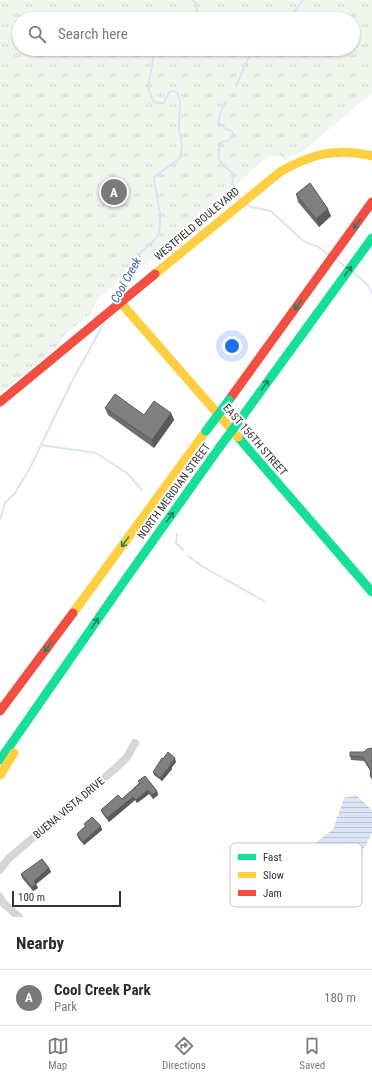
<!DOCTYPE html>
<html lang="en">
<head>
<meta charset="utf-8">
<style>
  :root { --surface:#fff; --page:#f7f7f7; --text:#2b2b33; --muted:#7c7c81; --line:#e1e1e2; --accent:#7a7a7a }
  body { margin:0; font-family:"Roboto Condensed",sans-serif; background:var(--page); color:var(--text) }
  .scale { position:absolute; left:12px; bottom:10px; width:109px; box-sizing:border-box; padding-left:4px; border:2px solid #323232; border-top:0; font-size:11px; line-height:14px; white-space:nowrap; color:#323232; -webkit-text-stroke:3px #fff; paint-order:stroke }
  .you { position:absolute; left:232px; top:346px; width:14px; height:14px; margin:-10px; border:3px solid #fff; border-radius:50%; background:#1a73e8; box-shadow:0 0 0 6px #1a73e833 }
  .badge { display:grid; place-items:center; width:26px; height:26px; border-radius:50%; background:var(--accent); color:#fff; font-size:13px; font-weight:700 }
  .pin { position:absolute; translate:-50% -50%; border:2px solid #fff; box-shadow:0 1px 4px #0006 }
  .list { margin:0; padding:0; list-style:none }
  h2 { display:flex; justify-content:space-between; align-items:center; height:52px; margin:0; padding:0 16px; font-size:17px }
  h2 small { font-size:13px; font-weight:400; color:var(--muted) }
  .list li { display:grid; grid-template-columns:26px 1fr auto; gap:12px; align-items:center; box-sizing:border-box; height:56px; padding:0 16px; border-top:1px solid var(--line) }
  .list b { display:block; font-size:15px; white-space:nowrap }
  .list p { margin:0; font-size:13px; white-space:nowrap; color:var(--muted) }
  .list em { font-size:13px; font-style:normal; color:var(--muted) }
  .icon { flex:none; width:22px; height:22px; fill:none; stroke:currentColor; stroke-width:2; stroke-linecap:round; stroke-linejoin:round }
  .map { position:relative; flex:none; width:372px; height:917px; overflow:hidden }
  .search { position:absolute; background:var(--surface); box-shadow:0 1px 3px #0004; left:12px; right:12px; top:12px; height:44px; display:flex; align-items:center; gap:10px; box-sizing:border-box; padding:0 14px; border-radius:22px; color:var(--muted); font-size:15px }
  .sheet { height:108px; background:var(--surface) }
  nav { display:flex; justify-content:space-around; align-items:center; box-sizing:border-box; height:56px; border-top:1px solid var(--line); background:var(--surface); font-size:11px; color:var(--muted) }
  nav a { display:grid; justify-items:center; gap:2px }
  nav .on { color:var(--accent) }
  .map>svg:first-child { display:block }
</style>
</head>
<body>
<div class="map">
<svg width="372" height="917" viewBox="0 0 372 917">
  <defs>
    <pattern id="park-tufts" width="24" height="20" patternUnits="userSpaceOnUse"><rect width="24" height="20" fill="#f0f6ed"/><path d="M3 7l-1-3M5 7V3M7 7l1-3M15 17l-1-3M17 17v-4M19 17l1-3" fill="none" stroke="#ced3cc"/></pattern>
    <pattern id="water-rules" width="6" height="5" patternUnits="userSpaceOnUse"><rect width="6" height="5" fill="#dae4f4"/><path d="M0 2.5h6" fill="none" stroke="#bcc4d2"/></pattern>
  </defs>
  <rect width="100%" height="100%" fill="#fff"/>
  <!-- park -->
  <path fill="url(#park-tufts)" fill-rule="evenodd" d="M0 0H372V93L302 152 291 156 285 160 280 155 264 159 241 181 214 203 206 220 158 258 136 267 99 298 90 314 65 334 56 348 0 394ZM19 19H353V49H19Z"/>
  <!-- water -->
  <polygon fill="url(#water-rules)" points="356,795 372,810 372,833 365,847 342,864 336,884 310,879 296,890 278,887 259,902 260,892 291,863 333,829 344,798"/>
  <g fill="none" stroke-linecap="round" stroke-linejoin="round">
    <!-- stream -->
    <g stroke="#dae4f4" stroke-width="2">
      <polyline points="189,19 197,12 196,3 192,0"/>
      <polyline points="289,19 303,0"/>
      <polyline points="236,86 248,59 255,49"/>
      <path d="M226 102 221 111 218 123 226 129 232 131 234 136 229 140 220 143C216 163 221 161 233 174 234 189 228 188 241 199"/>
      <polyline points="247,204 251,207 271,211 300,238 307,243 317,246 328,254"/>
      <polyline points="337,260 344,266"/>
      <polyline points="354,273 367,284 372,293"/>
      <path d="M113 302C121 285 129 263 143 250 149 244 158 240 159 232 163 213 155 195 154 177L180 158 182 146 179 128 180 101 178 94 174 91 169 92 164 103H157L153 101 148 87 155 49"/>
      <polyline points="41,445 96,453 127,473 142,490"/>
      <polyline points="0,520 5,503 15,493 30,468 71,383 104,323"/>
      <polyline points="177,534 176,543 183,550"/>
      <polyline points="188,556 202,566 264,601"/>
    </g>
    <!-- street -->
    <g stroke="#d6d6d6" stroke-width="8">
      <polyline points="0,870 8,859 117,767 127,757 135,743"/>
      <polyline points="0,897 2,902 19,917"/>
    </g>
    <!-- fast -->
    <g stroke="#16e098" stroke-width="9">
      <polyline points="242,417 372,238"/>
      <polyline points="238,437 372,592"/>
      <polyline points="0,760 125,580 219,448"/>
    </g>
    <!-- slow -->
    <g stroke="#ffcf43" stroke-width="9">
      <path d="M155 274 280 172C311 154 337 147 372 156"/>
      <polyline points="121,303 238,437"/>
      <polyline points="73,613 206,431"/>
      <polyline points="0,775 14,753"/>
    </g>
    <!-- jam -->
    <g stroke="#f24e42" stroke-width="9">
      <polyline points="229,400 372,202"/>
      <polyline points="0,402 155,274"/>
      <polyline points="0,711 73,613"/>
    </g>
    <!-- fast-bridge -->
    <g stroke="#16e098" stroke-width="9">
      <polyline points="206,431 229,400"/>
      <polyline points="219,448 242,417"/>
    </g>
  </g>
  <!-- wall -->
  <g fill="#6e6e6e">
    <polygon points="296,194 331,216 319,227 298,202"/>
    <polygon points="105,408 144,415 171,413 174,420 154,448 108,415"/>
    <polygon points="372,748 372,780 370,776 371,772 364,761 351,760 350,756 364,752"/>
    <polygon points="176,762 172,767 172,769 162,781 154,775 153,772"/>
    <polygon points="138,781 157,791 158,795 153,799 149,794 137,803 135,800 109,822 102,813 101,810 122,799 139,783"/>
    <polygon points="84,824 102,830 84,845 78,838 77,834 85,826"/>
    <polygon points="49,868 51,872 36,884 38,888 33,891 22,878 21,874"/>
  </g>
  <!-- shaded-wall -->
  <g fill="#5a5a5a">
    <polygon points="328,209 331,216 319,227 316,219"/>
    <polygon points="171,413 174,420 154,448 152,440"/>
    <polygon points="175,758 176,762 172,767 172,769 162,781 160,778"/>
    <polygon points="148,790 149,794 137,803 136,800"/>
    <polygon points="157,791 158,795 153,799 152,795"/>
    <polygon points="133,797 135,800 109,822 107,818"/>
    <polygon points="101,826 102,830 84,845 83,842"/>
    <polygon points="49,868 51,872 35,885 34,881"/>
    <polygon points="36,884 38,888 33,891 32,887"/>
  </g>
  <!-- building -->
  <g fill="#808080" stroke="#5a5a5a">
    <polygon points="310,183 328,209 316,219 296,194"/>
    <polygon points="115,394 144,415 154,401 171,413 152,440 105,408"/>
    <polygon points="372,748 372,778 370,776 371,771 363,757 350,756 350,752 364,752 367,749"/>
    <polygon points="168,752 175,758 170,764 171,765 160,778 153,772 162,758 163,759"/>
    <polygon points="145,776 157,791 152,795 148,790 136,800 133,797 107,818 101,810 118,795 122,799 140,783 138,781"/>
    <polygon points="92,817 101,826 83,842 77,834 86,826 84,824"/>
    <polygon points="42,859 49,868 34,881 36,884 32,887 21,874"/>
  </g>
  <!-- one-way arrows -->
  <defs><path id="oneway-shaft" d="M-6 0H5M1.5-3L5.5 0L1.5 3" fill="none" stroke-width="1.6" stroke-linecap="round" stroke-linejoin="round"/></defs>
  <g stroke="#258060">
    <use href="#oneway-shaft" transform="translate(357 224) rotate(126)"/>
    <use href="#oneway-shaft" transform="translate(348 271) rotate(-54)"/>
    <use href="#oneway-shaft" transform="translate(298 305) rotate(126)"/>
    <use href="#oneway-shaft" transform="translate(265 385) rotate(-54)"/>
    <use href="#oneway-shaft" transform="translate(170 517) rotate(-54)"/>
    <use href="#oneway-shaft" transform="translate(125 542) rotate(126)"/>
    <use href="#oneway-shaft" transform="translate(95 623) rotate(-56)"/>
    <use href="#oneway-shaft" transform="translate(48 647) rotate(127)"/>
  </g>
  <g text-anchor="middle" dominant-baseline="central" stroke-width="4" stroke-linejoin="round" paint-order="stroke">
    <!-- street labels -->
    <g font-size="11" fill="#323232" stroke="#fff">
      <text transform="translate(197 224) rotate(-40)">WESTFIELD BOULEVARD</text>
      <text transform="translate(255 440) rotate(49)">EAST 156TH STREET</text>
      <text transform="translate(174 491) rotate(-54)">NORTH MERIDIAN STREET</text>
      <text transform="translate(69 808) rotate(-40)">BUENA VISTA DRIVE</text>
    </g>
    <!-- water labels -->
    <g font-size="12" font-style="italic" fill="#375c9c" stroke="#fff">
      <text transform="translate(126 280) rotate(-61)">Cool Creek</text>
    </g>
  </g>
  <!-- legend -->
  <rect x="230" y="843" width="132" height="64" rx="6" fill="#fff" stroke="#c2c2c2" stroke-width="1"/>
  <rect x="238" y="854" width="18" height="6" fill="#16e098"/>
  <rect x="238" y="872" width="18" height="6" fill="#ffcf43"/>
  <rect x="238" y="890" width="18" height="6" fill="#f24e42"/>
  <g font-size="11" fill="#323232">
    <text x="263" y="861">Fast</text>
    <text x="263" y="879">Slow</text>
    <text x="263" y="897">Jam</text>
  </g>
</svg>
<div class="scale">100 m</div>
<div class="you"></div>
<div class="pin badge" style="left:114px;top:192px">A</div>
<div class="search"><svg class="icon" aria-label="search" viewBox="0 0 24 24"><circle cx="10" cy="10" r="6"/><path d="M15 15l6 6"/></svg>Search here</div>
</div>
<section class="sheet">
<h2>Nearby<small></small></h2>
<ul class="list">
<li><span class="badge">A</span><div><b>Cool Creek Park</b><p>Park</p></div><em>180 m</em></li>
</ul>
</section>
<nav>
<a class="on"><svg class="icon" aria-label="map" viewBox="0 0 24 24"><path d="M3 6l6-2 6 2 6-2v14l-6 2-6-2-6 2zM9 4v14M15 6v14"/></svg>Map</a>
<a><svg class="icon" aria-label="directions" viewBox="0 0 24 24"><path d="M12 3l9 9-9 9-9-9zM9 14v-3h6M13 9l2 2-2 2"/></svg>Directions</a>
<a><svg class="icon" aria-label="saved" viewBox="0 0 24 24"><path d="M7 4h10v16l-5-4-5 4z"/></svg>Saved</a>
</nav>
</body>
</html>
